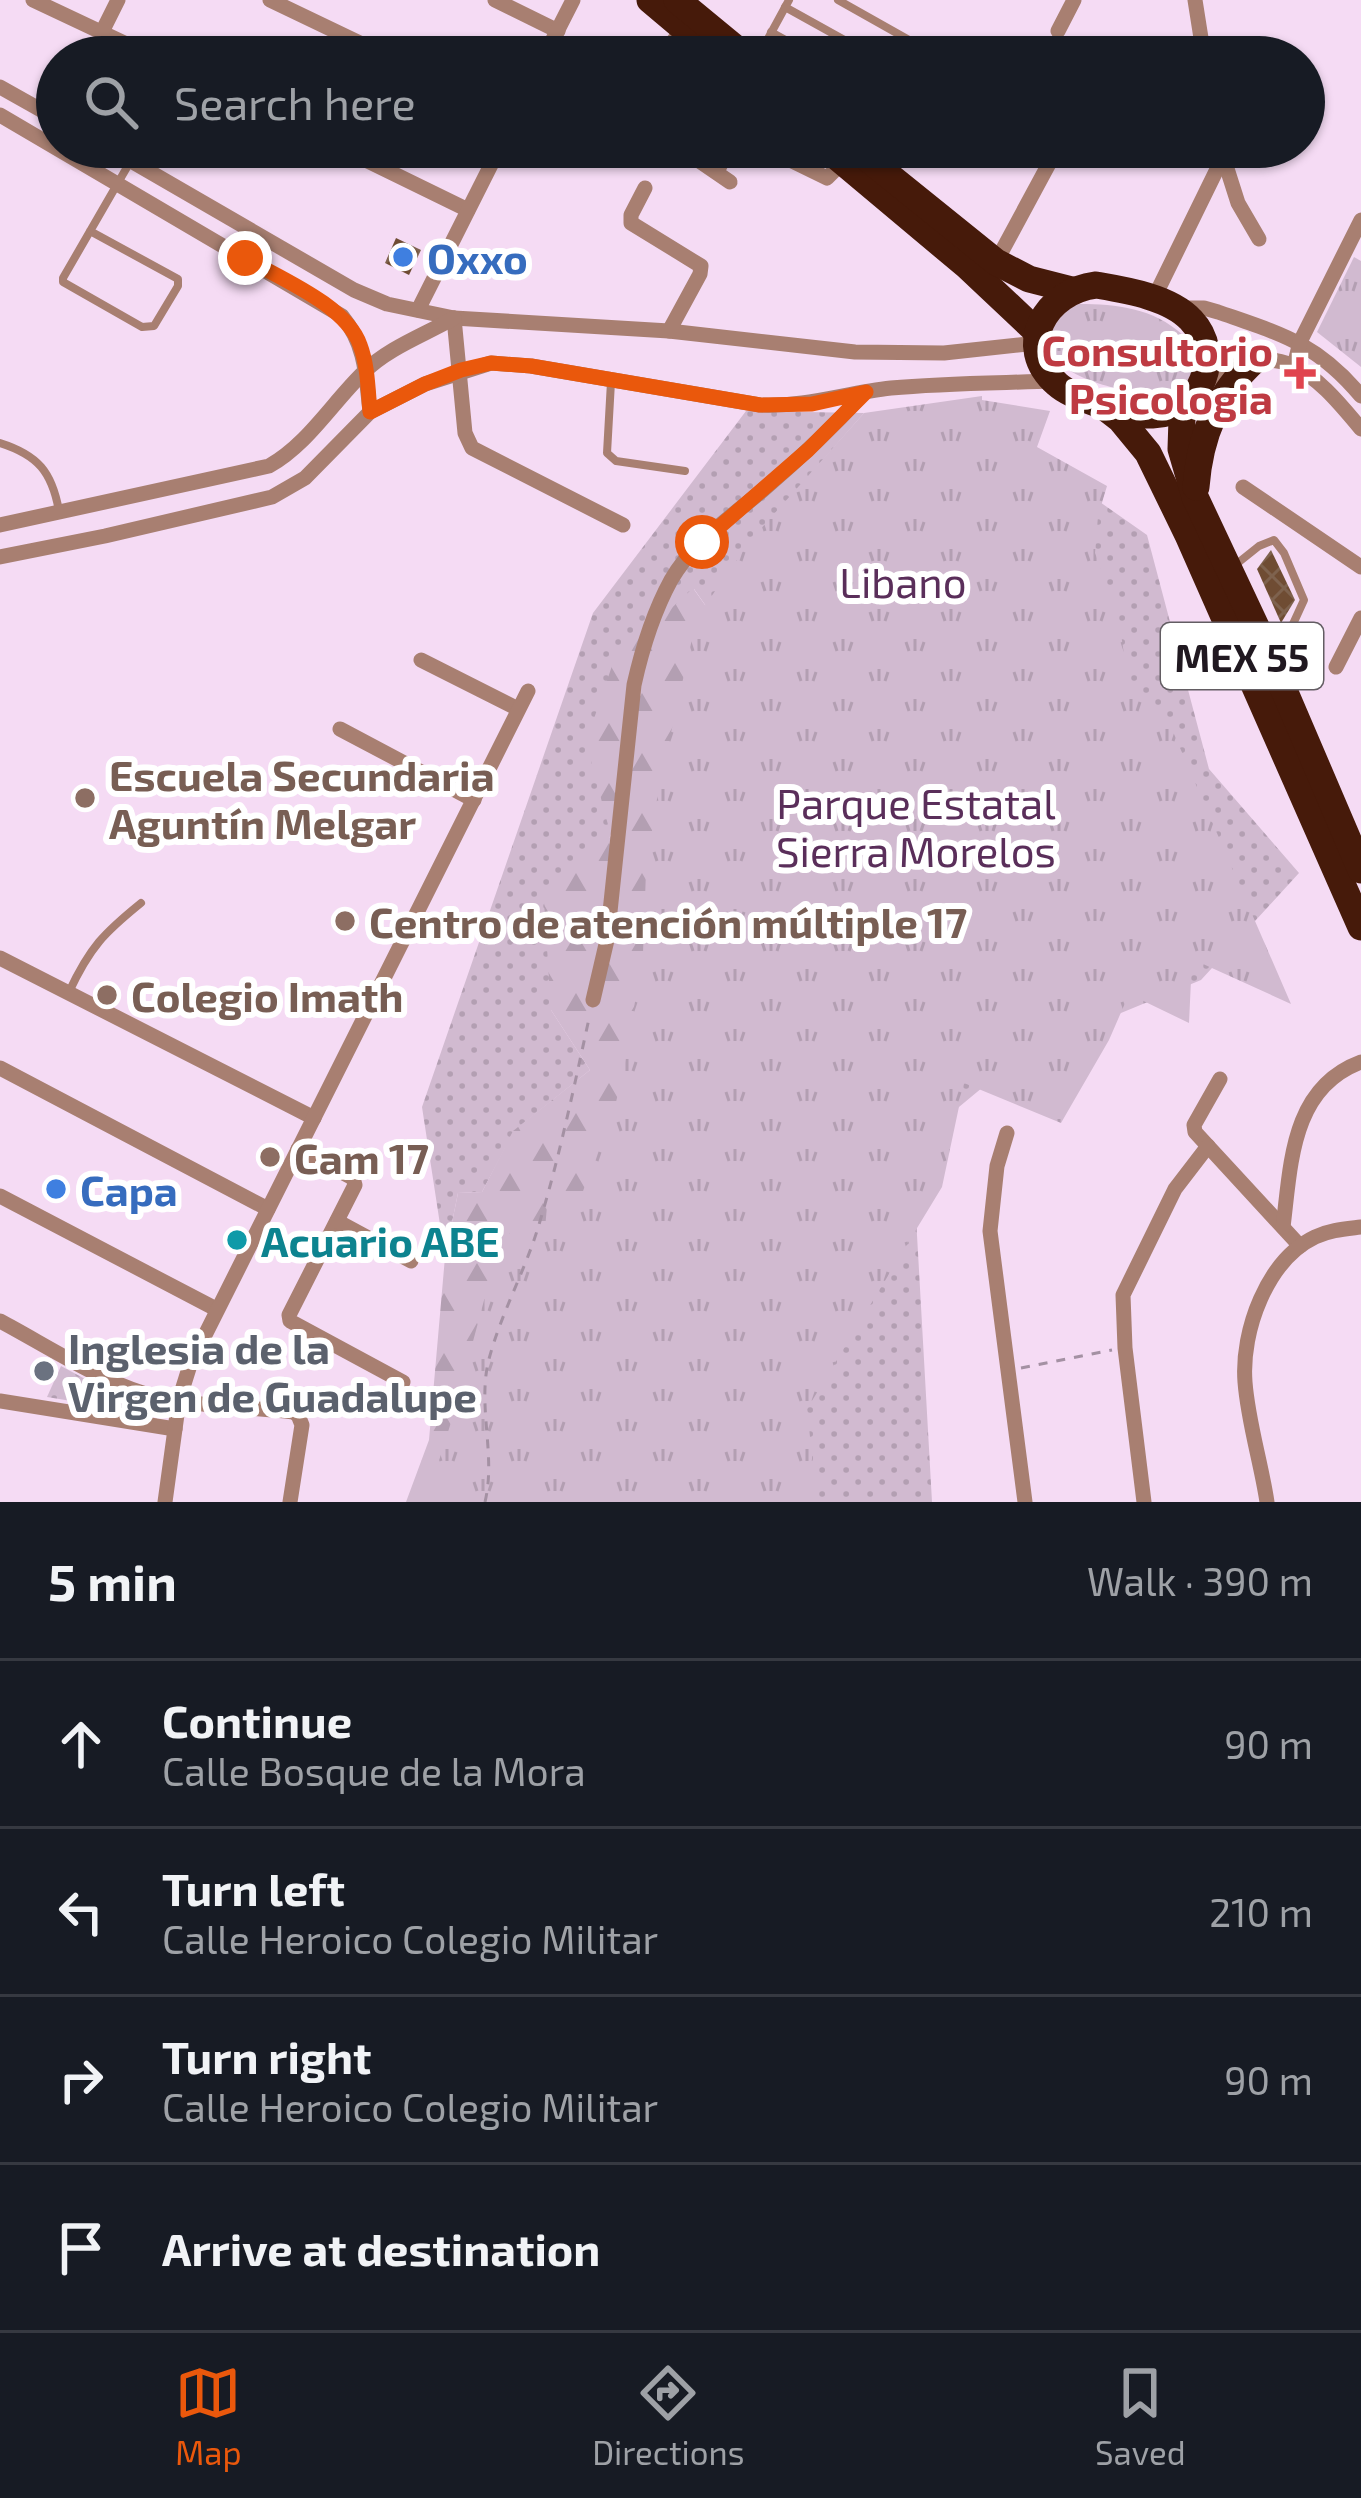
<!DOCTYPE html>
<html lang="en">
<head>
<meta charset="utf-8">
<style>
  :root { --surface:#171b24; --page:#242831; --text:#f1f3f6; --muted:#9ea1a6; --line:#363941; --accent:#ea580c }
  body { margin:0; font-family:"Exo 2",sans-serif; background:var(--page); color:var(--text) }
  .stop { position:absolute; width:36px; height:36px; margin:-27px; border:9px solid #ea580c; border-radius:50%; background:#fff }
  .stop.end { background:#ea580c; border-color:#fff; box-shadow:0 3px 12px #0008 }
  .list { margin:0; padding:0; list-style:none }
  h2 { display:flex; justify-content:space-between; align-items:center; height:156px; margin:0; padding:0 48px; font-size:51px }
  h2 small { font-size:39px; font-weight:400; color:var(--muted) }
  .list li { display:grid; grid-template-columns:78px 1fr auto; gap:36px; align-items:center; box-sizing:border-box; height:168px; padding:0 48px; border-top:3px solid var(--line) }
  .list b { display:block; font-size:45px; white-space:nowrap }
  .list p { margin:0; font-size:39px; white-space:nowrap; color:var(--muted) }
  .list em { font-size:39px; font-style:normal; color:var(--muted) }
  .icon { flex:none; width:66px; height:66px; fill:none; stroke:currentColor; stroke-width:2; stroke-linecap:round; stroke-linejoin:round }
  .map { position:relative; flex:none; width:1361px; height:1502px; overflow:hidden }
  .search { position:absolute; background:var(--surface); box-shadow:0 3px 9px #0004; left:36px; right:36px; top:36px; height:132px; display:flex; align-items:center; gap:30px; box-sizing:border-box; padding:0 42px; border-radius:66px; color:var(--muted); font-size:45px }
  .sheet { height:828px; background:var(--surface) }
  nav { display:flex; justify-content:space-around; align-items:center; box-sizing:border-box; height:168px; border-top:3px solid var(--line); background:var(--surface); font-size:33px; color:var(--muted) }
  nav a { display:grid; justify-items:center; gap:6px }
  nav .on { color:var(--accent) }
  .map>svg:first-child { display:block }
</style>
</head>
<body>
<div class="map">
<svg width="1361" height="1502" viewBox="0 0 1361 1502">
  <defs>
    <pattern id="grass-dots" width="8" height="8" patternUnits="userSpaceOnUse" patternTransform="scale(3)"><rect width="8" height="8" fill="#d1bad0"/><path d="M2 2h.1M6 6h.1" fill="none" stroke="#b39fb2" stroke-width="1.8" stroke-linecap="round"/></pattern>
    <pattern id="forest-firs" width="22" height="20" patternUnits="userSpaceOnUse" patternTransform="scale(3)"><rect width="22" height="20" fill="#d1bad0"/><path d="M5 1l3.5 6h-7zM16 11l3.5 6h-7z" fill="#b39fb2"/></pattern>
    <pattern id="park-tufts" width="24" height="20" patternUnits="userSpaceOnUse" patternTransform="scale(3)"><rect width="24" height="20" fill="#d1bad0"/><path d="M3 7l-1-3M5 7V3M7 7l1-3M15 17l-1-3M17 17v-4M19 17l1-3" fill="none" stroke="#b39fb2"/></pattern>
    <pattern id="building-cross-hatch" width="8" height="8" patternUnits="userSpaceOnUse" patternTransform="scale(3)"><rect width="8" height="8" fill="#6f4c33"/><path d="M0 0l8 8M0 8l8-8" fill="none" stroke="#7e624e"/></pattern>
  </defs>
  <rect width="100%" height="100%" fill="#f5dbf4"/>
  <!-- grass -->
  <g fill="url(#grass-dots)">
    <polygon points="746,411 864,413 780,509 1017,444 1147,535 1209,769 1299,873 1201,980 1024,1053 912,1146 932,1502 694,1502 727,636 694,589 551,1010 590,1070 514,1131 482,1192 458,1193 445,1257 422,1107 593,613"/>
    <polygon points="61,1366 150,1414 47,1397"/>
  </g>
  <!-- forest -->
  <polygon fill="url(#forest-firs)" points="693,588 727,636 694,1502 406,1502 429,1440 445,1257 458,1193 482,1192 513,1131 590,1070 551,1010 544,901 611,836 586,742 613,663"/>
  <!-- park -->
  <g fill="url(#park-tufts)">
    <polygon points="1354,257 1361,261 1361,367 1317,332"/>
    <path d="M1079 304C1117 304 1153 308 1183 335 1202 352 1195 386 1170 394 1161 396 1152 394 1142 393 1113 389 1045 375 1049 335 1051 318 1065 310 1079 304Z"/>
    <polygon points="982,396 982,400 1050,411 1037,447 1107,486 1098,516 1095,553 1118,613 1127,675 1174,734 1291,1004 1192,959 1189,1023 1129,994 1109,1040 1061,1123 964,1083 942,1187 807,1409 817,1502 426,1502 453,1416 501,1237 518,1230 545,1229 547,1206 576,1210 616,1102 624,1069 643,953 646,871 659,786 697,617 750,541 864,413"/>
  </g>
  <!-- building -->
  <g fill="url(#building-cross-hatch)">
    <polygon points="396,238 421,250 409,275 385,263"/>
    <polygon points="1271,550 1295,600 1281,623 1257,569"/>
  </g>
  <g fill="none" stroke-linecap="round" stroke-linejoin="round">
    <!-- path -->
    <g stroke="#a491a3" stroke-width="3" stroke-dasharray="9 9" stroke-linecap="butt">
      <polyline points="1021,1368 1112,1350"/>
      <path d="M485 1502C496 1456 478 1409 488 1363 499 1318 523 1275 537 1231 559 1160 574 1087 590 1014"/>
    </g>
    <!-- lane -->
    <g stroke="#a87f71" stroke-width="8">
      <polyline points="838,0 925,49"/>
      <polyline points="785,7 875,57"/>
      <polyline points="771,32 816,57"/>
      <polyline points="656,57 676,32"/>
      <polyline points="758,57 789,0"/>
      <polyline points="587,151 590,147"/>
      <polyline points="90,231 178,279 178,286 154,326 142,327 63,282 63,278 130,162"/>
      <polyline points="611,382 607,453 616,461 685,471"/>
      <path d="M0 443C38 455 52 472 59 511"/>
      <polyline points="1234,566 1259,546 1274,540 1284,553 1304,600 1293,624 1272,643"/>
      <path d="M69 992C90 947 104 933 141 903"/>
    </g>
    <!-- street -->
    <g stroke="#a87f71" stroke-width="15">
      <polyline points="33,0 154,57"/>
      <polyline points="270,0 389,57"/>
      <polyline points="495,0 558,31"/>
      <polyline points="1195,0 1204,57"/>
      <polyline points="1058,31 1074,0"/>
      <polyline points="102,32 118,0"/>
      <polyline points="544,57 573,0"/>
      <polyline points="0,87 57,119"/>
      <path d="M0 115 342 316C366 345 366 377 370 412"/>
      <polyline points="107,147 354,290 387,304 454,318 669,331 855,352 944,353 1037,343"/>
      <polyline points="339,147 468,210"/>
      <polyline points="679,147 730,182"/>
      <polyline points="1223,156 1238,203 1259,239"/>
      <polyline points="784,157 827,178 843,162"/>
      <polyline points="717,172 729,147"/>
      <polyline points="645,188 631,215 631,223 701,266 700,274 669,331"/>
      <polyline points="996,262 1058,147"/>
      <polyline points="1153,300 1223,157"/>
      <path d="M1181 308H1204L1218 312C1281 334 1317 343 1361 396"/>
      <polyline points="418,310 500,147"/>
      <polyline points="454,318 465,433 472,448 623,525"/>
      <polyline points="1294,366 1300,342 1361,220"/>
      <path d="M1203 384C1277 332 1313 371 1361 429"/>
      <polyline points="1243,487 1361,567"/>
      <path d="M0 525 269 466C308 444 332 403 364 372 388 348 424 335 454 318"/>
      <path d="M0 557 105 536 272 497 305 478 370 412 425 384 491 363 531 366 760 405C807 407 845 393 891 388 945 383 1000 383 1053 381"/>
      <polyline points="421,660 518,709"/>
      <polyline points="1336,667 1361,618"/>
      <polyline points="340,729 474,800"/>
      <polyline points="0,958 314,1118"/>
      <path d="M593 1000 607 940 634 685C642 649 653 613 671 580 692 543 731 517 763 490 798 460 832 428 863 394"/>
      <polyline points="0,1068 268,1209"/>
      <polyline points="1220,1079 1194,1125 1195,1132 1300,1246"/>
      <polyline points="1007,1133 997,1166 990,1231 1025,1502"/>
      <polyline points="298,1149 353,1178 355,1185 289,1315 290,1321 403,1382"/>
      <polyline points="0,1196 216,1309"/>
      <polyline points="337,1221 411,1261"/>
      <path d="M1283 1227C1291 1164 1291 1088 1361 1062"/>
      <path d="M0 1321C49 1347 107 1386 161 1398 204 1407 249 1407 293 1412L298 1415 302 1425 290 1502"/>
      <polyline points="0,1401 175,1429"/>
      <polyline points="165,1502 179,1400 190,1365 528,691"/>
      <polyline points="1144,1502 1125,1348 1123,1295 1175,1189 1208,1146"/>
      <path d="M1267 1502C1261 1462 1248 1422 1245 1382 1241 1331 1267 1260 1315 1237 1330 1230 1345 1229 1361 1227"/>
    </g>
    <!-- highway -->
    <g stroke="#461a0a" stroke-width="27">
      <polyline points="650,0 688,32"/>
      <polyline points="677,0 746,57"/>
      <polyline points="825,147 967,266 1036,331"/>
      <polyline points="867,158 996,262 1029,279 1072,290"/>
      <path d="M1096 285C1125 290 1170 297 1191 320 1224 354 1202 414 1153 415 1131 416 1073 399 1057 384 1013 346 1046 291 1096 285Z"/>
      <polyline points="1098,402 1120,419 1148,453 1188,535 1361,927"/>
      <polyline points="1186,403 1182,419 1181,449 1195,497 1266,648 1361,870"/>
      <path d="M1196 487C1200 435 1217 394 1256 359"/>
    </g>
  </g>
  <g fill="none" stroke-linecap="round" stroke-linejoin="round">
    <!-- route -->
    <path stroke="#ea580c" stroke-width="15" d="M245 258C281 279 346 305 360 345 368 366 368 391 370 412L425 384 461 370 491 363 531 366 760 405 812 404 866 392 808 450 702 542"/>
  </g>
  <!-- markers -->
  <g fill="#3f7fe0" stroke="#fff" stroke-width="4.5">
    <circle cx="403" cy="257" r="12"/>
    <circle cx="56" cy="1189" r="12"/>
  </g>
  <path fill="#e0444e" stroke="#fff" stroke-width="4.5" d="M1294 355h12v12h12v12h-12v12h-12v-12h-12v-12h12z"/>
  <g fill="#8d6e63" stroke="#fff" stroke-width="4.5">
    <circle cx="85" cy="798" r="12"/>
    <circle cx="345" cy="921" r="12"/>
    <circle cx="107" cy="995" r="12"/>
    <circle cx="270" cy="1157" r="12"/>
  </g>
  <circle fill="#0f9aa8" stroke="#fff" stroke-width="4.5" cx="237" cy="1240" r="12"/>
  <circle fill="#6b7280" stroke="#fff" stroke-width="4.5" cx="44" cy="1371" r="12"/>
  <g text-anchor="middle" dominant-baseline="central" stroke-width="12" stroke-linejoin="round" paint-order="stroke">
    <!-- shield labels -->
    <rect fill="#fff" stroke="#635d63" stroke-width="3" x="1161" y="623" width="162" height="66" rx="9"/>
    <g font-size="39" font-weight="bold" fill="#201820">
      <text x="1242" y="656">MEX 55</text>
    </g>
    <!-- shop labels -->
    <g font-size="42" font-weight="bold" fill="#366cbe" stroke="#fff" text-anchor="start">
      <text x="427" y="257">Oxxo</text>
      <text x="80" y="1189">Capa</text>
    </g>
    <!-- health labels -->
    <g font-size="42" font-weight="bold" fill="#be3a42" stroke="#fff" text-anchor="end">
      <text x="1273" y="349">Consultorio<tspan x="1273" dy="48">Psicologia</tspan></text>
    </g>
    <!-- park labels -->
    <g font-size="42" fill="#5a2e5a" stroke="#fff">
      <text x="903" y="581">Libano</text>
      <text x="916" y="802">Parque Estatal<tspan x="916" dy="48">Sierra Morelos</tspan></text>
    </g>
    <!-- education labels -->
    <g font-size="42" font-weight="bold" fill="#785e54" stroke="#fff" text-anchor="start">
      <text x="109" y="774">Escuela Secundaria<tspan x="109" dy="48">Aguntín Melgar</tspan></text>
      <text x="369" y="921">Centro de atención múltiple 17</text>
      <text x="131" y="995">Colegio Imath</text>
      <text x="294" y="1157">Cam 17</text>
    </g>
    <!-- culture labels -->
    <g font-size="42" font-weight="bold" fill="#0d838f" stroke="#fff" text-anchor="start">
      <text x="261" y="1240">Acuario ABE</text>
    </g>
    <!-- worship labels -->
    <g font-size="42" font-weight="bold" fill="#5b616d" stroke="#fff" text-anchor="start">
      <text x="68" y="1347">Inglesia de la<tspan x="68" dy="48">Virgen de Guadalupe</tspan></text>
    </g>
  </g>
</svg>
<div class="stop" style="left:702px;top:542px"></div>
<div class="stop end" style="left:245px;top:258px"></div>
<div class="search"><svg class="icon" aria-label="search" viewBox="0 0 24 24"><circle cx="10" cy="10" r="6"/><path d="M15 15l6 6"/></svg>Search here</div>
</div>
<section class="sheet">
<h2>5 min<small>Walk · 390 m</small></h2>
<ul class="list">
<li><svg class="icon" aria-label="ahead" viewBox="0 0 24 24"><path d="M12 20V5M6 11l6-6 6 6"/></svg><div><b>Continue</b><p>Calle Bosque de la Mora</p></div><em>90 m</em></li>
<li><svg class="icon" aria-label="left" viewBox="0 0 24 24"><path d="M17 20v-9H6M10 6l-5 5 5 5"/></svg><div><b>Turn left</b><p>Calle Heroico Colegio Militar</p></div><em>210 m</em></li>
<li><svg class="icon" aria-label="right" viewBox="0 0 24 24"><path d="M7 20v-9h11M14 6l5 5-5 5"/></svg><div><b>Turn right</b><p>Calle Heroico Colegio Militar</p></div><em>90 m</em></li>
<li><svg class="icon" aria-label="arrive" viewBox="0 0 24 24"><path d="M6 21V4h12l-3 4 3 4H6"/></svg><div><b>Arrive at destination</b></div></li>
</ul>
</section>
<nav>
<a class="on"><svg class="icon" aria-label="map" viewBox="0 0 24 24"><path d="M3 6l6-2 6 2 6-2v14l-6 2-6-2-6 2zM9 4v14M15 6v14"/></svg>Map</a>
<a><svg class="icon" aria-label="directions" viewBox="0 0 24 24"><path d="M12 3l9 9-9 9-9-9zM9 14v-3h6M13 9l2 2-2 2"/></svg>Directions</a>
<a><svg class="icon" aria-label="saved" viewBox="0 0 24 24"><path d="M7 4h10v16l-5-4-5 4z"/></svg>Saved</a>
</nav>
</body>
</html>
